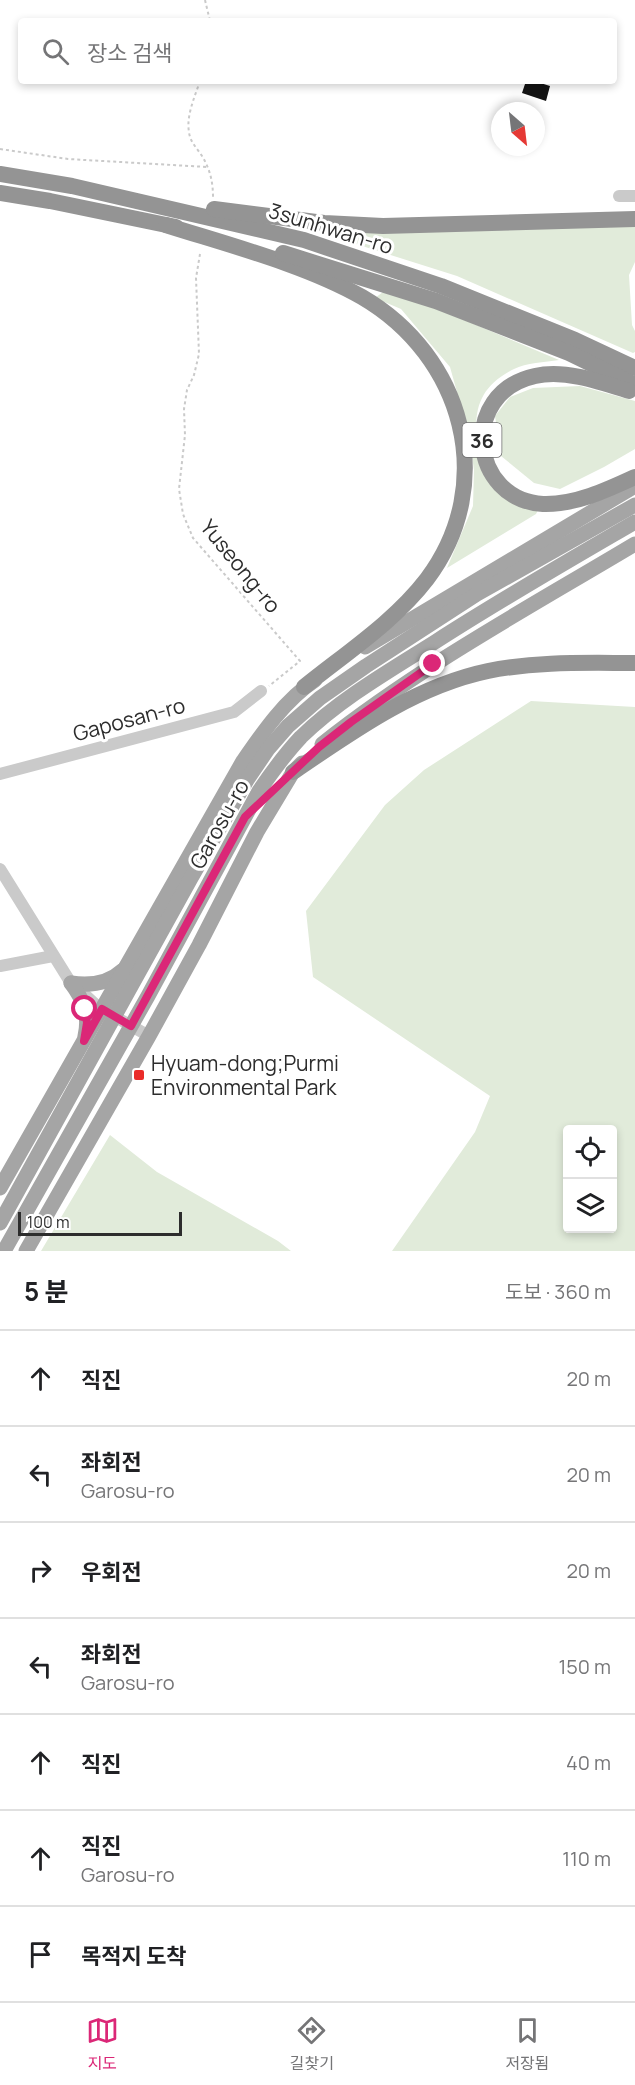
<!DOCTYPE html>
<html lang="ko">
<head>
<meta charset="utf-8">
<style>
  :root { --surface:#fff; --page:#f2f2f2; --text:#202124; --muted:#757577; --line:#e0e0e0; --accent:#db2777 }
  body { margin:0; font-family:Manrope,"Noto Sans KR",sans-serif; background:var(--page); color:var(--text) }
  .controls { position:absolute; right:18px; bottom:18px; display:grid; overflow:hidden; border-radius:6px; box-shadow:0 3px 9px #0003 }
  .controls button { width:54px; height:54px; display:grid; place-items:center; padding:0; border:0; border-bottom:2px solid var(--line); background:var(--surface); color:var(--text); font:30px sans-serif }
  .compass { position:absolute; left:491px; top:102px; width:54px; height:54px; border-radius:50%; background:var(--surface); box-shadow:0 3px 9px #0003; rotate:152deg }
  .scale { position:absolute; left:18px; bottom:15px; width:164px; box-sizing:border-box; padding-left:6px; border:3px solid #2d2d2d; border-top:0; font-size:16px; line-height:21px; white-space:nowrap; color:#2d2d2d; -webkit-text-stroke:4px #fff; paint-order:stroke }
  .stop { position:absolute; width:18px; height:18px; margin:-14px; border:4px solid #db2777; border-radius:50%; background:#fff }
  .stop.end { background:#db2777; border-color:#fff; box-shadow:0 2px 6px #0008 }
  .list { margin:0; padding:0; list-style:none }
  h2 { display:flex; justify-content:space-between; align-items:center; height:78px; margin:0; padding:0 24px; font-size:26px }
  h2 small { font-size:20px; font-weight:400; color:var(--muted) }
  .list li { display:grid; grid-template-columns:39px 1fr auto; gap:18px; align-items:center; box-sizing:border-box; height:96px; padding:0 24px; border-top:2px solid var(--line) }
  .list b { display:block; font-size:22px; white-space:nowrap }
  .list p { margin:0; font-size:20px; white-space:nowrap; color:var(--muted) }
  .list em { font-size:20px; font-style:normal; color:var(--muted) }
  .icon { flex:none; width:33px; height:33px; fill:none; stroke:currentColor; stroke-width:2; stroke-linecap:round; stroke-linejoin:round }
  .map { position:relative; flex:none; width:635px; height:1251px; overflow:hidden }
  .search { position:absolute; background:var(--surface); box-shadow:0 3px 9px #0003; left:18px; right:18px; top:18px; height:66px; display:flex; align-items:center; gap:15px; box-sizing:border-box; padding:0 21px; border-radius:6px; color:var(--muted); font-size:22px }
  .sheet { height:750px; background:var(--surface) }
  nav { display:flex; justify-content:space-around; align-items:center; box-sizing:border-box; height:84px; border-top:2px solid var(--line); background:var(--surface); font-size:16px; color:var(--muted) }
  nav a { display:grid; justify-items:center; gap:3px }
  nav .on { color:var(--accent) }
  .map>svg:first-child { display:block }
</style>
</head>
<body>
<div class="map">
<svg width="635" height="1251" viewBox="0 0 635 1251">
  <rect width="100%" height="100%" fill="#fff"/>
  <!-- green -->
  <g fill="#e1ebda" fill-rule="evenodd">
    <polygon points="635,226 635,262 629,275 632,325 635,331 635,352 633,353 457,276 340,239 350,231"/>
    <path d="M383 292 436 308 559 360C545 362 526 363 514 369 465 393 473 433 487 477L539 508 536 514 447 568 473 506 474 470 469 435 450 367 401 309 375 298Z"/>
    <polygon points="580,386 635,401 635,449 604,467 560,489 534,483 501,456 495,416 510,397 533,388"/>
    <path d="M531 701 635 707V1251H392L475 1132 490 1096 313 977 306 911 385 805 424 770ZM568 1130H612V1228H568Z"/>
    <polygon points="110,1135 157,1172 278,1241 291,1251 41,1251"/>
  </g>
  <!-- building -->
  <polygon fill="#141414" points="526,81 534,81 550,86 546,101 522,93"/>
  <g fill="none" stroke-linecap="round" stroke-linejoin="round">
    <!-- path -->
    <g stroke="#cacaca" stroke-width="2" stroke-dasharray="3 3" stroke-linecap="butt">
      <polyline points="205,0 210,21"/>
      <path d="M200 81C195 96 186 116 189 132 190 142 197 148 202 156 210 169 213 182 213 197"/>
      <polyline points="0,149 68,159 207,167"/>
      <polyline points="200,254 196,278 199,354 194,375 187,390 184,409 185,435 179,489 183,514 193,538 300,661 269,686"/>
    </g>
    <!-- minor -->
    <g stroke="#cacaca" stroke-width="12">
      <polyline points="619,196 635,196"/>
      <polyline points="0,774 234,712 261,691"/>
      <polyline points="0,869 69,980 98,1007 149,1036"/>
      <polyline points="0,966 53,956"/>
    </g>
    <!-- major -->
    <g stroke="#a5a5a5" stroke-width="15">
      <polyline points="365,647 635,486"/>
      <path d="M322 744C419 667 528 608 635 544"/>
      <path d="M71 983C90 986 109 983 123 970"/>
      <path d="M71 983C83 999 90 1015 85 1036"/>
      <path d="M0 1188 243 761C263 732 285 700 315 680"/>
      <polyline points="0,1223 191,878 247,780 268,749 288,726 320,698 366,666 477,594 635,505"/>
      <path d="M4 1251 148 996 259 791C272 772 285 754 301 737 340 699 389 671 435 642 500 600 568 561 635 522"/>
      <polyline points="26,1251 149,1036 199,945 257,832 293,772 302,763"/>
    </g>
    <!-- highway -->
    <g stroke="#949494" stroke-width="16">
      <polyline points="0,174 72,186 304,240 441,286 575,340 635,368"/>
      <polyline points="0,193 50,201 176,227"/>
      <polyline points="214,209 324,223 383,226 635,219"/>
      <path d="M166 225C229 245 306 265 362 297 463 356 499 483 427 579 394 622 346 653 304 687"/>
      <polyline points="283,253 436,301 569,353 635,385"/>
      <path d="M629 391C601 382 565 369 535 376 458 393 470 500 543 504 575 505 607 490 635 477"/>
      <path d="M293 772C353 731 416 686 488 671 537 661 586 663 635 663"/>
    </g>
  </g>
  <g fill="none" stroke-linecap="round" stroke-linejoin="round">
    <!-- route -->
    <polyline stroke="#db2777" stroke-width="8" points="85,1009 87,1023 84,1041 102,1009 131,1026 245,817 319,747 351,722 433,664"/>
  </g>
  <!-- markers -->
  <rect fill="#ea2c29" stroke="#fff" stroke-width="2" x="133" y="1069" width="12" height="12" rx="3"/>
  <g text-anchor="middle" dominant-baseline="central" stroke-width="6" stroke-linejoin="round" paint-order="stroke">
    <!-- shield labels -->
    <rect fill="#fff" stroke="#6c6c6c" stroke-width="1.5" x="462.5" y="423" width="39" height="34" rx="4.5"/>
    <g font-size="20" font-weight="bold" fill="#2d2d2d">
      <text x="482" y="440">36</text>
    </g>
    <!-- street labels -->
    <g font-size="21" fill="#2d2d2d" stroke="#fff">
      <text transform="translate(331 228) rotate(17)">3sunhwan-ro</text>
      <text transform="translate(241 566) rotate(51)">Yuseong-ro</text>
      <text transform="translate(129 719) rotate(-15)">Gaposan-ro</text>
      <text transform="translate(219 824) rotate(-61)">Garosu-ro</text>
    </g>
    <!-- poi labels -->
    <g font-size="21" fill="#2d2d2d" stroke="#fff" text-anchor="start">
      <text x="151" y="1063">Hyuam-dong;Purmi<tspan x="151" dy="24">Environmental Park</tspan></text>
    </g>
  </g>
</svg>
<div class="controls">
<button><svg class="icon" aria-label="locate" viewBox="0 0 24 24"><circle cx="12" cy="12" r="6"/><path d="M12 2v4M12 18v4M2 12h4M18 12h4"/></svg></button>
<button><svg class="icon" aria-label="layers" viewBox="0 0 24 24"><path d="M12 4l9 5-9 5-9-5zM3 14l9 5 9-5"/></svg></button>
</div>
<svg class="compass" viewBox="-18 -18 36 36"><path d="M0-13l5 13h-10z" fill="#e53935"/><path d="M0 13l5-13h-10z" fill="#757577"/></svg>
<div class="scale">100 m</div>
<div class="stop" style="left:85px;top:1009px"></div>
<div class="stop end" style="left:433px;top:664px"></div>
<div class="search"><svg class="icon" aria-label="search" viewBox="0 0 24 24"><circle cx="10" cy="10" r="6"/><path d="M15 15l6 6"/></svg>장소 검색</div>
</div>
<section class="sheet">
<h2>5 분<small>도보 · 360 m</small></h2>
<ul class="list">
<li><svg class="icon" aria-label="ahead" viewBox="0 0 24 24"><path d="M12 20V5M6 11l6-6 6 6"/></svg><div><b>직진</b></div><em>20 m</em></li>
<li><svg class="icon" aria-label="left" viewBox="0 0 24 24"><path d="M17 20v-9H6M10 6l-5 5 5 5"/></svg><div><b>좌회전</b><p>Garosu-ro</p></div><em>20 m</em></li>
<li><svg class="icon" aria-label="right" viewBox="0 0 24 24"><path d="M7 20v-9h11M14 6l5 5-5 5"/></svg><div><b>우회전</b></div><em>20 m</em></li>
<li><svg class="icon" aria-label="left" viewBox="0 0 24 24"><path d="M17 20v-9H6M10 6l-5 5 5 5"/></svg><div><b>좌회전</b><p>Garosu-ro</p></div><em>150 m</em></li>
<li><svg class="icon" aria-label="ahead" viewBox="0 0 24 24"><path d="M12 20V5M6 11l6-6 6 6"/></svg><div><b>직진</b></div><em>40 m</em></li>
<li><svg class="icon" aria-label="ahead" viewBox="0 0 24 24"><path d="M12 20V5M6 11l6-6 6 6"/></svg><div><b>직진</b><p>Garosu-ro</p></div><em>110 m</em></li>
<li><svg class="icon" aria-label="arrive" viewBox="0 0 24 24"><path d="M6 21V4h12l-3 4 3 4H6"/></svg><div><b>목적지 도착</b></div></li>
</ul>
</section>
<nav>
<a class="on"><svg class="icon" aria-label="map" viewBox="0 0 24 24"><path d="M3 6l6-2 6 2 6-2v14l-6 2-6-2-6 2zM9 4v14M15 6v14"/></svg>지도</a>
<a><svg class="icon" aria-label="directions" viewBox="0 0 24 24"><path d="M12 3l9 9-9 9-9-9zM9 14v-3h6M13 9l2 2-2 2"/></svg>길찾기</a>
<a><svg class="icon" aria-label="saved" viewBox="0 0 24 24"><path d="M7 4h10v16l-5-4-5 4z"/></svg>저장됨</a>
</nav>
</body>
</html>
